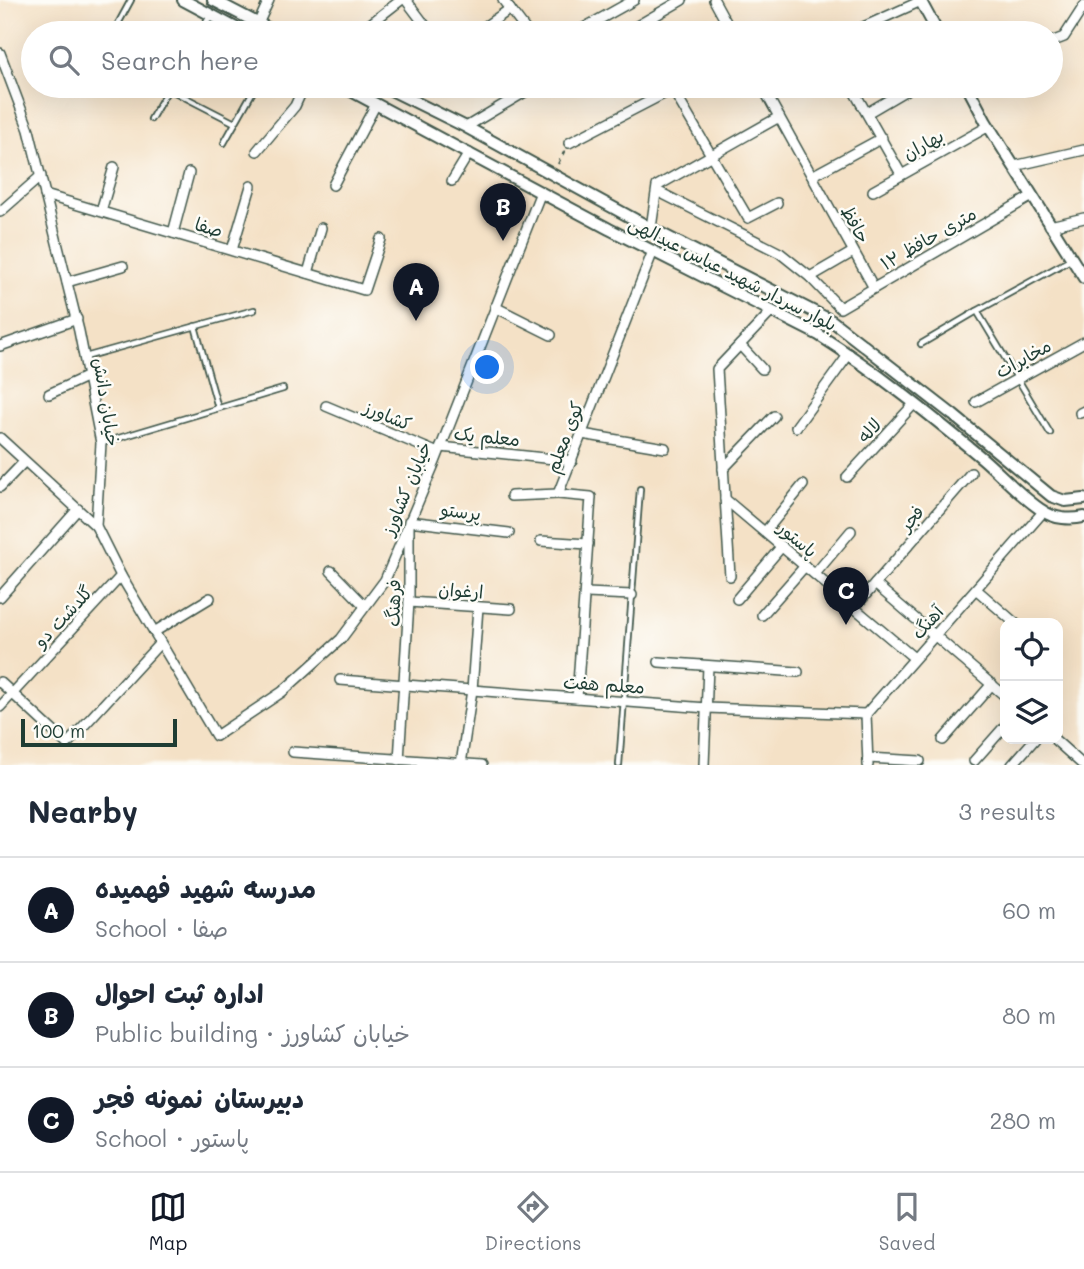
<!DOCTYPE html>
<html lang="en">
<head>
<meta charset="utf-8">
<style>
  :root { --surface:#fff; --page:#f6f6f7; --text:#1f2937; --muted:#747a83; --line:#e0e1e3; --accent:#111827 }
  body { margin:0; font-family:Mali,"Playpen Sans Arabic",sans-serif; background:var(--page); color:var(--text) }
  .controls { position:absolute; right:21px; bottom:21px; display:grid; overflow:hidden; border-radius:14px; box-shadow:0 7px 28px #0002 }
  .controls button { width:63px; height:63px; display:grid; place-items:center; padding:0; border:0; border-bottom:2px solid var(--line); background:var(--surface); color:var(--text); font:35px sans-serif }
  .scale { position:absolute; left:21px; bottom:18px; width:156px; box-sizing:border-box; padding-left:7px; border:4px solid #1f3d34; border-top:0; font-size:19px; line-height:24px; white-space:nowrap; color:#1f3d34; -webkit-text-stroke:5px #fdfcf7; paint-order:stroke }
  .you { position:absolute; left:488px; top:368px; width:24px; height:24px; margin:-18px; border:5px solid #fff; border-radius:50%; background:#1a73e8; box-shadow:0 0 0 10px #1a73e833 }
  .badge { display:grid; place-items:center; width:46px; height:46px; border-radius:50%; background:var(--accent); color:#fff; font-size:23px; font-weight:700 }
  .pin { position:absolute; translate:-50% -58px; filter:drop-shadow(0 2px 4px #0008) }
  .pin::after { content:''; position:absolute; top:37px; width:24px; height:21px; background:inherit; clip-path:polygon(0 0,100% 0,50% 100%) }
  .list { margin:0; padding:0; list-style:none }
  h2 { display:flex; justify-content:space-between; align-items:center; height:91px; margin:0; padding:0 28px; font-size:30px }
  h2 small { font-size:23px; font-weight:400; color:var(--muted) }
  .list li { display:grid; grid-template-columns:46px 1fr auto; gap:21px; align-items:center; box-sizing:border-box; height:105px; padding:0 28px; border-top:2px solid var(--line) }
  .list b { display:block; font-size:26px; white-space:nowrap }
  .list p { margin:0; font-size:23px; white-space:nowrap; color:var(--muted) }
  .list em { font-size:23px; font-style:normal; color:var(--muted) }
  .icon { flex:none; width:38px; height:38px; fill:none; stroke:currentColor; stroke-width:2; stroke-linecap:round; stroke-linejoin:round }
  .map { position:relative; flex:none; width:1084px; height:765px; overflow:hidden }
  .search { position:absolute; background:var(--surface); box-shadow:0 7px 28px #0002; left:21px; right:21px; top:21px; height:77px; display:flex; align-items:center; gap:18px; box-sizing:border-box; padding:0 24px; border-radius:38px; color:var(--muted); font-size:26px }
  .sheet { height:406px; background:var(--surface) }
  nav { display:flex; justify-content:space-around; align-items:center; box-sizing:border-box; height:98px; border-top:2px solid var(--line); background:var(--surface); font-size:19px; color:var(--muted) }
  nav a { display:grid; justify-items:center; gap:4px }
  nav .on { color:var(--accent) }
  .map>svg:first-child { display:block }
</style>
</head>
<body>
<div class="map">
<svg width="1084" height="765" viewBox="0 0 1084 765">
  <rect width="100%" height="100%" fill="#fdfcf7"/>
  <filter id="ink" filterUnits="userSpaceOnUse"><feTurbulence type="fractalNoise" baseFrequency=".0143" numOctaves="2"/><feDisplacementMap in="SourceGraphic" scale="14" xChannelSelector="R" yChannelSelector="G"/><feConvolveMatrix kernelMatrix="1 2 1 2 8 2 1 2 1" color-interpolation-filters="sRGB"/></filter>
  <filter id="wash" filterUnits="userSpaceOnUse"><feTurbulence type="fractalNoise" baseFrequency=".00686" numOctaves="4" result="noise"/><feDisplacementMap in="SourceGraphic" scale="28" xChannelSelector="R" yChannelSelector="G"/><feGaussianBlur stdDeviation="1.57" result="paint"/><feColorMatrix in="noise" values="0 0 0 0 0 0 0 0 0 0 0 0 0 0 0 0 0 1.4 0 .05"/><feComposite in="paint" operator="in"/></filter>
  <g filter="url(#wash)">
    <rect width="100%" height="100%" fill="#f4e1c6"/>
  </g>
  <g filter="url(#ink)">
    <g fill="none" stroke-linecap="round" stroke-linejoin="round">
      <defs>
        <g id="service">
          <polyline points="113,33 131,0"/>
          <polyline points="200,33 210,16"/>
          <polyline points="163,86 235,123"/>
          <polyline points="151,119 170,86"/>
          <polyline points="224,143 256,86"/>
          <polyline points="977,311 1050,433"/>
          <polyline points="195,326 218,408"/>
          <polyline points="921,344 977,311 1072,259"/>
          <polyline points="85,357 254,310"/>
          <polyline points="102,443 283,389"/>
          <polyline points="619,765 640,489"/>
        </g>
        <g id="minor">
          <polyline points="406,0 431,33"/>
          <polyline points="503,0 528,33"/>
          <polyline points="714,0 732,33"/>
          <polyline points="258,24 269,0"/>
          <polyline points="365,28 401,0"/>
          <polyline points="476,33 510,9"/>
          <polyline points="575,33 634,0"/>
          <polyline points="625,33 682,0"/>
          <polyline points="850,33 921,1"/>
          <polyline points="1051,42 1064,37 1084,6"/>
          <polyline points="0,53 29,130 79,331 101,443 96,526 121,576 216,736 282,692 341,639 385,580 435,462 541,192"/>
          <polyline points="762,86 874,288"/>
          <polyline points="851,86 901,174"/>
          <polyline points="673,90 748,218 777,203"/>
          <polyline points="867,113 913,86"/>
          <polyline points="466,127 535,86"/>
          <polyline points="569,143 679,86"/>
          <polyline points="257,151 295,106 304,86"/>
          <polyline points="1014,166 1084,150"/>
          <polyline points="812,176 882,138"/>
          <polyline points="452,181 469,153"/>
          <polyline points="333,185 376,104"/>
          <polyline points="657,191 780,253 810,277 840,308 1032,196"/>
          <polyline points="873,191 989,126"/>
          <polyline points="45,195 364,290 381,239"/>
          <polyline points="101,211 114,167"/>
          <polyline points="0,212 41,176"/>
          <polyline points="1050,226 1084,218"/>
          <polyline points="651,228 657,186 779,117"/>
          <polyline points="173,233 189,173"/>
          <polyline points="232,250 251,186"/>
          <polyline points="308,273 321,228"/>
          <polyline points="810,277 853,252"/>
          <polyline points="67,282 123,266"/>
          <polyline points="495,307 551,335"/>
          <polyline points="740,345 762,369"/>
          <polyline points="0,346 77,319"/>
          <polyline points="49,394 88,376"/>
          <polyline points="976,402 1084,342"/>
          <polyline points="326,406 438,453"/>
          <polyline points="1080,413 1084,411"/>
          <polyline points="796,427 849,354"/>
          <polyline points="582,434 665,448"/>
          <polyline points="0,438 96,526"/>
          <polyline points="441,447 572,461"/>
          <polyline points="723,469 774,416"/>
          <polyline points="847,477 914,404"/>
          <polyline points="0,487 24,462"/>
          <polyline points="511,496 558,494"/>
          <polyline points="725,499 914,658"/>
          <polyline points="765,532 803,485"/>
          <polyline points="541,541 588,544"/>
          <polyline points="331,571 365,606"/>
          <polyline points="815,574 851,531"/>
          <polyline points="730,576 717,369 772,311"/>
          <polyline points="875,584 971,473"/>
          <polyline points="977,590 1015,623"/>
          <polyline points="586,593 632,595"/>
          <polyline points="0,597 78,509"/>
          <polyline points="737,599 782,546"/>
          <polyline points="409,602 511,609"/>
          <polyline points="855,607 875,584 1005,696"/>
          <polyline points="762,615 805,566"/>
          <polyline points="154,632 210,598"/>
          <polyline points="659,662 798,672"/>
          <polyline points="340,680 707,708 866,714"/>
          <polyline points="0,682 67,744 160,643"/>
          <polyline points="577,698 591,497 558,494 653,251"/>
          <polyline points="0,707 121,576"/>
          <polyline points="1054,739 1083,765"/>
          <polyline points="943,740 992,684"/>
          <polyline points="293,752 482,765"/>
          <polyline points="868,758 920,761"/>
          <polyline points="399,760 409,602 409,521 509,533"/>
          <polyline points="974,761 1005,726"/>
          <polyline points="461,764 472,690 478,607"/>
          <polyline points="704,765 708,666"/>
          <polyline points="868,765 866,714 1043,512"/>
          <polyline points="1012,765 1035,739"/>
        </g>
        <g id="tertiary">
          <polyline points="183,0 245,33"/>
          <polyline points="213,0 277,33"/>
          <polyline points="920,0 938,33"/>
          <path d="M342 86 609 229 819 335C876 371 930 415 982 458 1002 475 1021 497 1043 511 1054 519 1071 520 1084 517"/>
          <polyline points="383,86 466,127 654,230 832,321 953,415 1051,496 1065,501 1084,499"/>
          <polyline points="967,86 986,122 1084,278"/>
        </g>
      </defs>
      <!-- service casing -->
      <use href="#service" stroke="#3f564a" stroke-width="8"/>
      <!-- minor casing -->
      <use href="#minor" stroke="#3f564a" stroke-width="12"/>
      <!-- tertiary casing -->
      <use href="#tertiary" stroke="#3f564a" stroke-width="14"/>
      <!-- path -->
      <polyline stroke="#3f564a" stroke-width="2" stroke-dasharray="5 5" stroke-linecap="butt" points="558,164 565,150"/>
      <!-- service -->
      <use href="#service" stroke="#fff" stroke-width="4.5"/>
      <!-- minor -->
      <use href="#minor" stroke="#fff" stroke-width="9"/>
      <!-- tertiary -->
      <use href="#tertiary" stroke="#fff" stroke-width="10"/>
    </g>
  </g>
  <g text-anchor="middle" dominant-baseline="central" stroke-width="5" stroke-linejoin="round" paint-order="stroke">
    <!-- street labels -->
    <g font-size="18" fill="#1f3d34" stroke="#fdfcf7">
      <text transform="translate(923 144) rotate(-29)">بهاران</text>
      <text transform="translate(856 224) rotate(61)">حافظ</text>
      <text transform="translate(209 227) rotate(17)">صفا</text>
      <text transform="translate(928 238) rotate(-30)">۱۲ متری حافظ</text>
      <text transform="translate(733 273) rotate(27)">بلوار سردار شهید عباس عبدالهی</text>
      <text transform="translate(1023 358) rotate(-29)">مخابرات</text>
      <text transform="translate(107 402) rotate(81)">خیابان دانش</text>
      <text transform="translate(388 415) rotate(23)">کشاورز</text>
      <text transform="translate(869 430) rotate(-47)">لاله</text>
      <text transform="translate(487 436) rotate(6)">معلم یک</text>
      <text transform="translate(564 437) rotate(-69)">کوی معلم</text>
      <text transform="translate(406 488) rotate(-67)">خیابان کشاورز</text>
      <text transform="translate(461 511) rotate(7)">پرستو</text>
      <text transform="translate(911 518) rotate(-49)">فجر</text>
      <text transform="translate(798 539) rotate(40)">پاستور</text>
      <text transform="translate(461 590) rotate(4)">ارغوان</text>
      <text transform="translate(393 603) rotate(-89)">فرهنگ</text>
      <text transform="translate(63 616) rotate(-47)">گلدشت دو</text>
      <text transform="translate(927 622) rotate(-48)">آهنگ</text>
      <text transform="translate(604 684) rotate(4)">معلم هفت</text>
    </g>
  </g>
</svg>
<div class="controls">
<button><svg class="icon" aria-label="locate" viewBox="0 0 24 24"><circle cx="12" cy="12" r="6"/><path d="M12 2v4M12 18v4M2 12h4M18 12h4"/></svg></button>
<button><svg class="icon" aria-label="layers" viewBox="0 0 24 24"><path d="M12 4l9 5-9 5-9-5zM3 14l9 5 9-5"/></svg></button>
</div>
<div class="scale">100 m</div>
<div class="you"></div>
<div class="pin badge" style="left:416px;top:321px">A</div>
<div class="pin badge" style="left:503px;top:241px">B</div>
<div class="pin badge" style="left:846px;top:625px">C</div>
<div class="search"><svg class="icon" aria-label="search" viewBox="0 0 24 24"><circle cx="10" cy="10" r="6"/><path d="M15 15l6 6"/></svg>Search here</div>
</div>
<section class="sheet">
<h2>Nearby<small>3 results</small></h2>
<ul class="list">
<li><span class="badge">A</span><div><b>مدرسه شهید فهمیده</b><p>School · صفا</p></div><em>60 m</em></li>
<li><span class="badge">B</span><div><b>اداره ثبت احوال</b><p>Public building · خیابان کشاورز</p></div><em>80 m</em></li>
<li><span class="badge">C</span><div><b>دبیرستان نمونه فجر</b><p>School · پاستور</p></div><em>280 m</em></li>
</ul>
</section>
<nav>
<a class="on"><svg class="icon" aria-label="map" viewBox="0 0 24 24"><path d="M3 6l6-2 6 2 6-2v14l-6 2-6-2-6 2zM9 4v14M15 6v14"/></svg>Map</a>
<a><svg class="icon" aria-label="directions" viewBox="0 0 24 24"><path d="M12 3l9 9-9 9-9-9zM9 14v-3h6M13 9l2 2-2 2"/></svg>Directions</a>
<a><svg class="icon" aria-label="saved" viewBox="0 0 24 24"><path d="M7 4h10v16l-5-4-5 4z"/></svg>Saved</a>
</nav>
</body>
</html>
